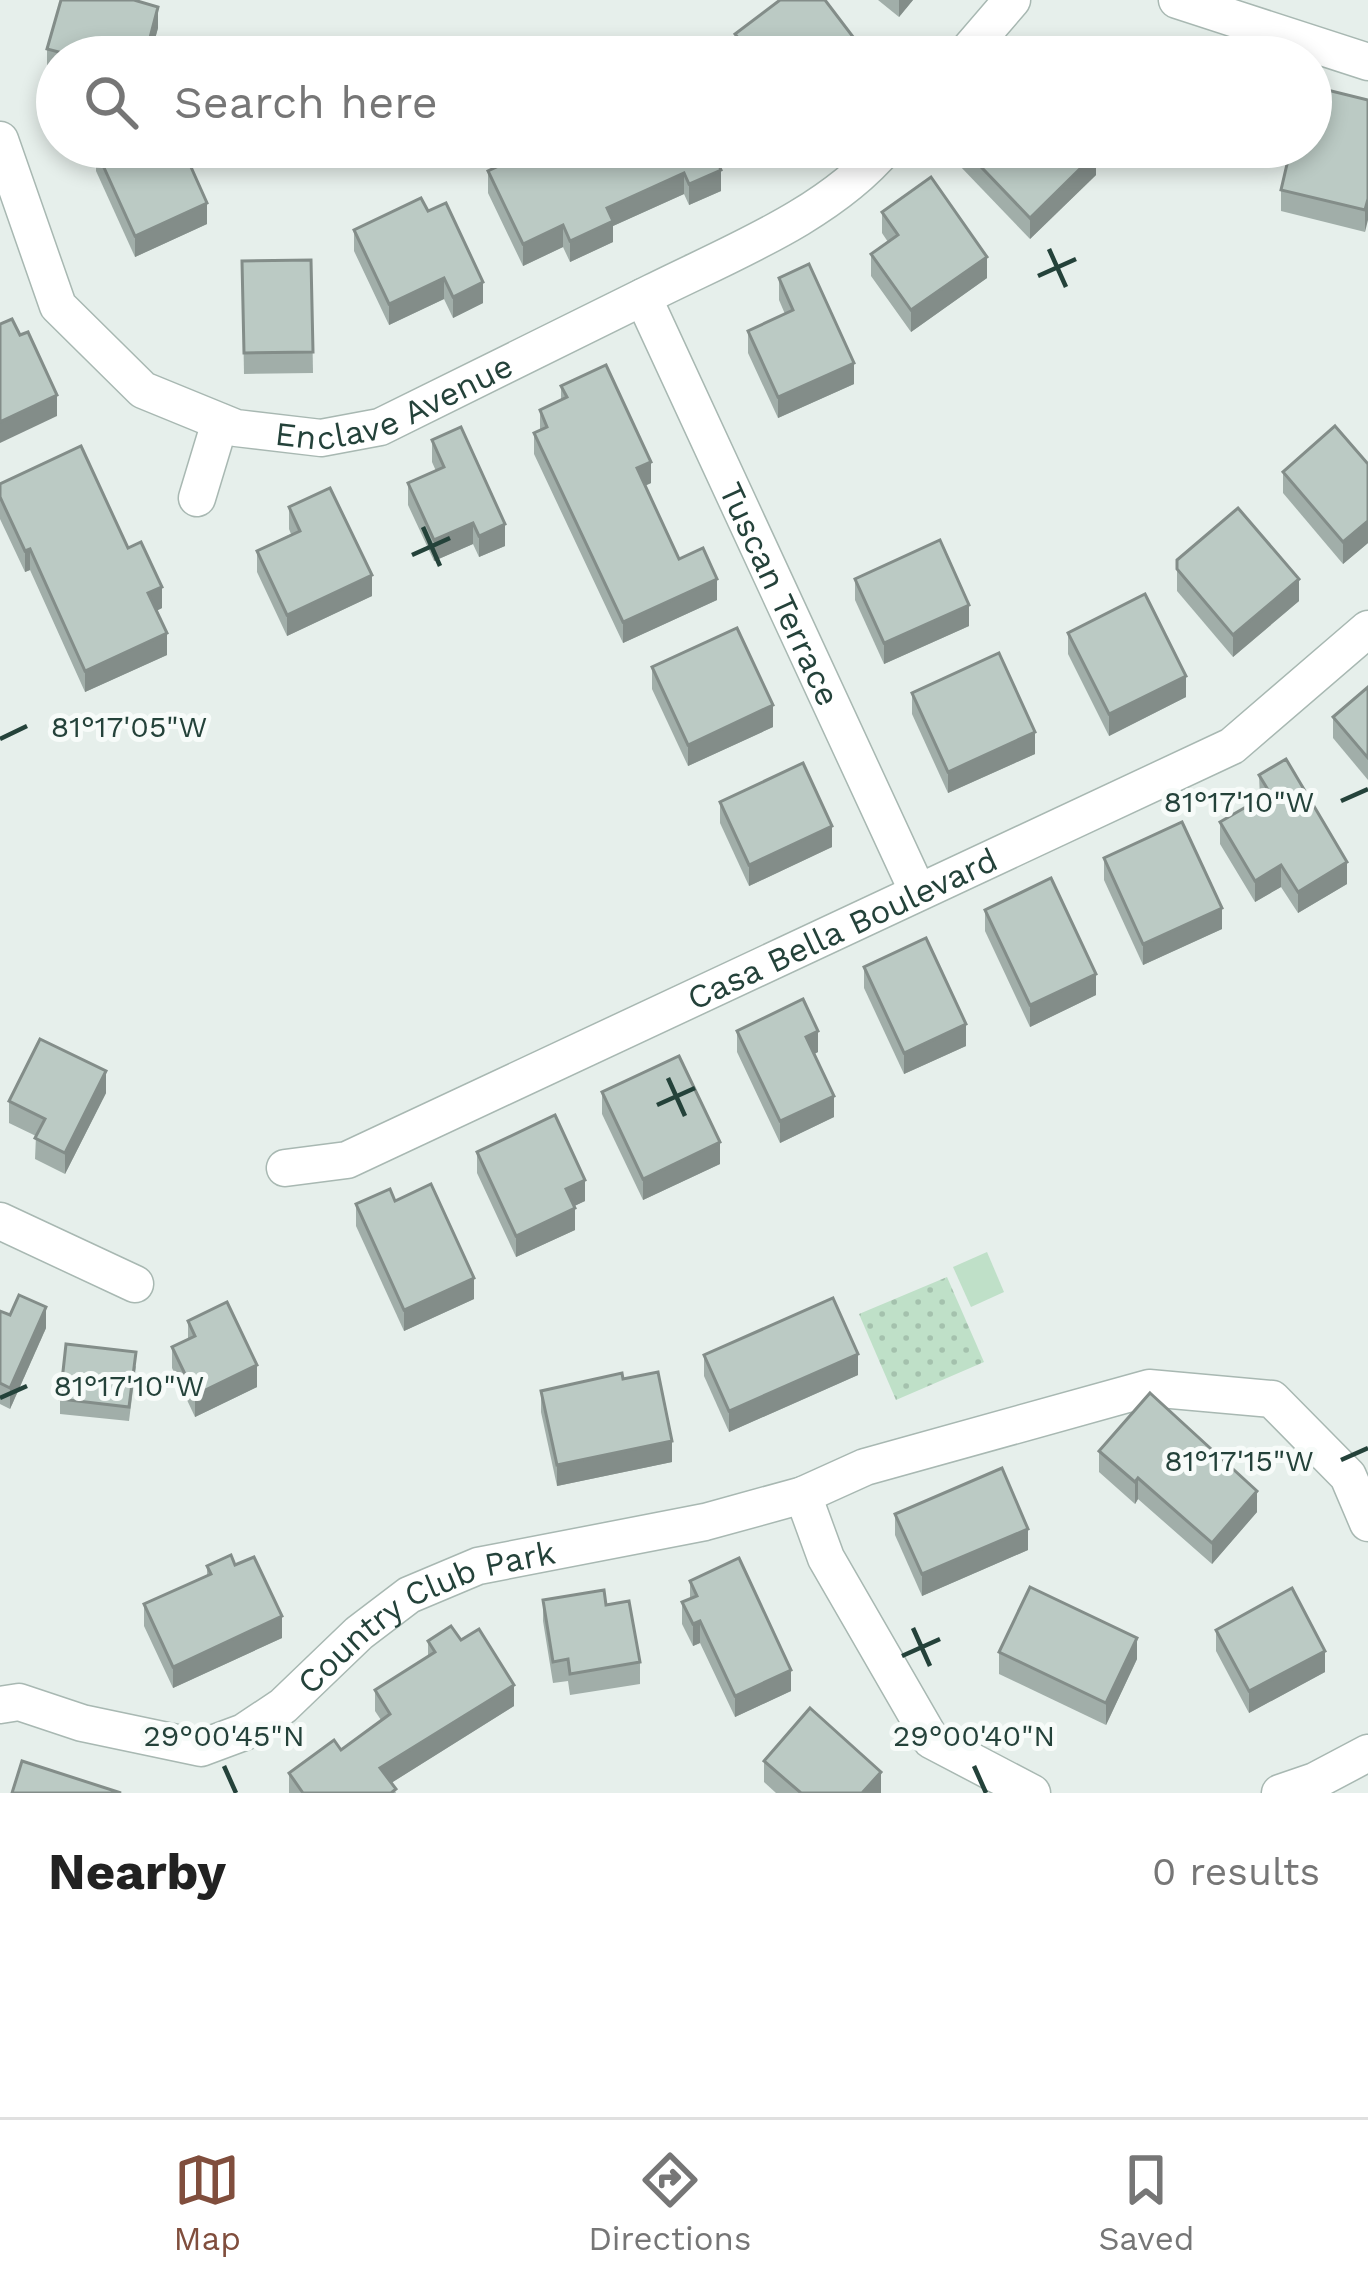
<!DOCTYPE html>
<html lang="en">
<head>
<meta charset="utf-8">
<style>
  :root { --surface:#fff; --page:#f6f6f6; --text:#222; --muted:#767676; --line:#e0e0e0; --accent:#804e3d }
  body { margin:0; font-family:"Work Sans",sans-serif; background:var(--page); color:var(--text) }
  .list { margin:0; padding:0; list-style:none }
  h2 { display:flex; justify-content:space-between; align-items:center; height:156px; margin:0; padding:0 48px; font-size:51px }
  h2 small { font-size:39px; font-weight:400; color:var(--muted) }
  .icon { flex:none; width:66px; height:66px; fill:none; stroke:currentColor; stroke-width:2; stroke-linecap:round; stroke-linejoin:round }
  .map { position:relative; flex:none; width:1368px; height:1793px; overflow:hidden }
  .search { position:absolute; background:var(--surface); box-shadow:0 6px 18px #0003; left:36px; right:36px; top:36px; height:132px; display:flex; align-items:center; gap:30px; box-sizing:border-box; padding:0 42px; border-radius:66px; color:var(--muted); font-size:45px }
  .sheet { height:324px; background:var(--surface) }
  nav { display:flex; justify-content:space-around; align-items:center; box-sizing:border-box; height:168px; border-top:3px solid var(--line); background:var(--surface); font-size:33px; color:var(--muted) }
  nav a { display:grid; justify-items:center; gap:6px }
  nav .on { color:var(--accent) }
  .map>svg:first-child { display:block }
</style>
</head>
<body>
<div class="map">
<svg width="1368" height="1793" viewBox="0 0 1368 1793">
  <defs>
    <pattern id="park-dots" width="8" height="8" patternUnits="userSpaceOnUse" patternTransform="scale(3)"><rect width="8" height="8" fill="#bfe0c8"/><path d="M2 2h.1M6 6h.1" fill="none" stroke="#a4c1ad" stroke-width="1.8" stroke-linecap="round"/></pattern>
  </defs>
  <rect width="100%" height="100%" fill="#e6efeb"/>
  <!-- park -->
  <polygon fill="url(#park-dots)" points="947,1277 984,1362 896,1400 859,1314"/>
  <!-- garden -->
  <polygon fill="#bfe0c8" points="987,1252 1004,1292 971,1307 953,1267"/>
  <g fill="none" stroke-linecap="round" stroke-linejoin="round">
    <defs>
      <g id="minor">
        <polyline points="1177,0 1368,62"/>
        <polyline points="963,57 1012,0"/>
        <path id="s1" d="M0 140 58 306 143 390 236 428 321 438 380 427C471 382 562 337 653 292 731 253 829 215 886 147"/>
        <path id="s2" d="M643 297 917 890"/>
        <polyline points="197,498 220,422"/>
        <path id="s3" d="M285 1168 347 1160 1232 746 1368 629"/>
        <polyline points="0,1221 135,1284"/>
        <polyline points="803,1495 826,1558 931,1740 1032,1793"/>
        <path id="s4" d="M0 1705 19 1702 82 1723 201 1748 244 1732 283 1706 359 1633 409 1595 478 1566 705 1522 803 1495 865 1467 1149 1388 1272 1399 1348 1476 1368 1523"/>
        <polyline points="1280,1793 1315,1781 1368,1753"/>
      </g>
    </defs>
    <!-- minor casing -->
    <use href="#minor" stroke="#a8b8b2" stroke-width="39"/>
    <!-- minor -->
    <use href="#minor" stroke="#fff" stroke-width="36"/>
  </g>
  <!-- wall -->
  <g fill="#a1aea9">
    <polygon points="878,0 913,0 899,17"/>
    <polygon points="158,28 150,57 57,57 57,73 47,70 47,49"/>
    <polygon points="735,34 860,57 736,57"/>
    <polygon points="1368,100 1365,232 1281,211 1281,190"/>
    <polygon points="711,147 721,191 689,205 684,194 613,226 613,242 570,262 563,247 523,266 488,193 488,171"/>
    <polygon points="958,147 1090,147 1096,175 1030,239 958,164"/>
    <polygon points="96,150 207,224 135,257 96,171"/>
    <polygon points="428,211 483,303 453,318 444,299 389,325 354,251 354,230"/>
    <polygon points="882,212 987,278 911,332 871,276 871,254 888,242 882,233"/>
    <polygon points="311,260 313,373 244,374 242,261"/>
    <polygon points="779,278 854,384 778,418 748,353 748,331 785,314 779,300"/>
    <polygon points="561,386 651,483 645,486 679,559 717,600 623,643 534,454 534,433 540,431 540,410 561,400"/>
    <polygon points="432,440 505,546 479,557 473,544 434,561 408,505 408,483 436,471 432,462"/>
    <polygon points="1368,464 1368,543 1343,564 1283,493 1283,472"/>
    <polygon points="0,484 128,548 162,608 156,611 167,655 85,692 30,570 25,572 0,519"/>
    <polygon points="289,507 372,596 287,636 257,572 257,551 291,534 289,529"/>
    <polygon points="1177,569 1299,601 1233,657 1177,591"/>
    <polygon points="855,579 969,626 884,664 855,600"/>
    <polygon points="1068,633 1186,697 1109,736 1068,654"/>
    <polygon points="652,667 773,727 688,766 652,689"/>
    <polygon points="1368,687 1368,780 1333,738 1333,717"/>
    <polygon points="912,693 1035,754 948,793 912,714"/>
    <polygon points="1259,775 1347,884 1298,913 1281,887 1255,902 1220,844 1220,822 1260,799"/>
    <polygon points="720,802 832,847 749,886 720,823"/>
    <polygon points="1104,858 1222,929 1143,965 1104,880"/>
    <polygon points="985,910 1096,995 1030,1027 985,931"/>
    <polygon points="864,967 966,1046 904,1074 864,988"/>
    <polygon points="737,1031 818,1052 814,1054 834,1117 780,1143 737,1052"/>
    <polygon points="602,1092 720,1164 643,1200 602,1114"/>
    <polygon points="106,1093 65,1174 35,1159 36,1136 9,1123 9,1101"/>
    <polygon points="477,1152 585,1201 574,1206 575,1230 516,1257 477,1173"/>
    <polygon points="356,1204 474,1299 404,1331 356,1226"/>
    <polygon points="0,1311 46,1328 10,1409 0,1404"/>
    <polygon points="188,1321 257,1387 195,1417 172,1368 172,1347 188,1339"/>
    <polygon points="704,1355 858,1375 729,1432 704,1376"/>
    <polygon points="136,1366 129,1421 60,1414 60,1399"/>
    <polygon points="623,1379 672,1462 557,1486 541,1412 541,1391"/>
    <polygon points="1099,1451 1257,1512 1212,1564 1138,1499 1135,1504 1099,1472"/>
    <polygon points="895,1514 1028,1550 922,1596 895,1535"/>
    <polygon points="235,1565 282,1638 173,1688 144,1626 144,1604 207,1575 207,1566"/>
    <polygon points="690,1581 791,1691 735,1717 700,1643 693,1646 682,1624 682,1602 690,1599"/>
    <polygon points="543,1600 606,1605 640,1662 640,1684 570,1695 568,1681 553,1683 543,1621"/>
    <polygon points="1216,1630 1325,1672 1249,1713 1216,1651"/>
    <polygon points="461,1640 514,1706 391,1783 396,1793 289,1793 289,1773 341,1750 381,1720 375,1711 375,1690 428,1657 428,1641"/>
    <polygon points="999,1652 1137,1659 1106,1725 999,1674"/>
    <polygon points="764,1761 881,1793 776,1793 764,1782"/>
  </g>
  <!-- shaded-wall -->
  <g fill="#838d89">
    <polygon points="899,0 913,0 899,17"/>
    <polygon points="158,7 158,28 150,57 145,57"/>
    <polygon points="860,46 860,57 847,57"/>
    <polygon points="1096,153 1096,175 1030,239 1030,218"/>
    <polygon points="721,170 721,191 689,205 689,184"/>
    <polygon points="684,173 684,194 613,226 613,242 570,262 570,241 607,208"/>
    <polygon points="1368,199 1368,220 1365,232 1365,210"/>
    <polygon points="207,203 207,224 135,257 135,236"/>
    <polygon points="563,225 563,247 523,266 523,244"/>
    <polygon points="987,257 987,278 911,332 911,310"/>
    <polygon points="444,278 444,299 389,325 389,304"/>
    <polygon points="483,282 483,303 453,318 453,297"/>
    <polygon points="854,363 854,384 778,418 778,397"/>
    <polygon points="57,395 57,416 0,443 0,422"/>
    <polygon points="651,462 651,483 637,489 637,468"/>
    <polygon points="1368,521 1368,543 1343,564 1343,542"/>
    <polygon points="473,523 473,544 434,561 434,540"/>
    <polygon points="505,524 505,546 479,557 479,536"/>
    <polygon points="30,549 30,570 25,572 25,551"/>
    <polygon points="372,575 372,596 287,636 287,615"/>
    <polygon points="717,579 717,600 623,643 623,622"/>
    <polygon points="1299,579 1299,601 1233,657 1233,635"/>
    <polygon points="162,587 162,608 148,615 148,593"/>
    <polygon points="969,605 969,626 884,664 884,643"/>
    <polygon points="167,633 167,655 85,692 85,671"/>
    <polygon points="1186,676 1186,697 1109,736 1109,714"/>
    <polygon points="773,705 773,727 688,766 688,745"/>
    <polygon points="1035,732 1035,754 948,793 948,772"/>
    <polygon points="832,826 832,847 749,886 749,865"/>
    <polygon points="1347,862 1347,884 1298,913 1298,892"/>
    <polygon points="1281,865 1281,887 1255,902 1255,881"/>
    <polygon points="1222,908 1222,929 1143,965 1143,944"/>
    <polygon points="1096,974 1096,995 1030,1027 1030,1005"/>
    <polygon points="966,1024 966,1046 904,1074 904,1053"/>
    <polygon points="818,1031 818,1052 806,1058 806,1037"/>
    <polygon points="106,1071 106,1093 65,1174 65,1153"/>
    <polygon points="834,1096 834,1117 780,1143 780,1121"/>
    <polygon points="720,1142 720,1164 643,1200 643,1179"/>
    <polygon points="585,1180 585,1201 566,1210 566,1189"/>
    <polygon points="575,1208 575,1230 516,1257 516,1236"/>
    <polygon points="474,1278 474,1299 404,1331 404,1310"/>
    <polygon points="46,1307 46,1328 10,1409 10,1388"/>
    <polygon points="858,1354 858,1375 729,1432 729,1411"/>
    <polygon points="257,1365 257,1387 195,1417 195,1395"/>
    <polygon points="672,1441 672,1462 557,1486 557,1465"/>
    <polygon points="1138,1478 1138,1499 1135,1504 1135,1482"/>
    <polygon points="1257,1491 1257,1512 1212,1564 1212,1543"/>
    <polygon points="1028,1529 1028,1550 922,1596 922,1574"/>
    <polygon points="282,1616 282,1638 173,1688 173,1667"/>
    <polygon points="700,1621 700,1643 693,1646 693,1624"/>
    <polygon points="1137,1638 1137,1659 1106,1725 1106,1703"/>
    <polygon points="1325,1651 1325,1672 1249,1713 1249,1691"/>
    <polygon points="791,1670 791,1691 735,1717 735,1696"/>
    <polygon points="514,1685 514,1706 380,1790 380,1768"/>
    <polygon points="881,1772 881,1793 862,1793"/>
  </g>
  <!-- building -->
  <g fill="#bbcac4" stroke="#838d89" stroke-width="3">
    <polygon points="61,0 134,0 158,7 145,57 78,57 47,49"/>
    <polygon points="780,0 825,0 860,46 847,57 753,57 735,34"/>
    <polygon points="1311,86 1368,100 1368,199 1365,210 1281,190 1291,147 1311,147"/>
    <polygon points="102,147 182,147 207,203 135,236 96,150"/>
    <polygon points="539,147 711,147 721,170 689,184 684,173 607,208 613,221 570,241 563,225 523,244 488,171"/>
    <polygon points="962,147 1090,147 1096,153 1030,218"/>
    <polygon points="931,177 987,257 911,310 871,254 898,235 882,212"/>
    <polygon points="421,198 428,211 446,203 483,282 453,297 444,278 389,304 354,230"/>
    <polygon points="311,260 313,352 244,353 242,261"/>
    <polygon points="809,264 854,363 778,397 748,331 793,310 779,278"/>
    <polygon points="12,319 20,335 28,332 57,395 0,422 0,324"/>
    <polygon points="606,365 651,462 637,468 679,559 703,548 717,579 623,622 534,433 547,427 540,410 567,397 561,386"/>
    <polygon points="1335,426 1368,464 1368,521 1343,542 1283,472"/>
    <polygon points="461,427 505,524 479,536 473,523 434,540 408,483 444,467 432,440"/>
    <polygon points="81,446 128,548 141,542 162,587 148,593 167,633 85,671 30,549 25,551 0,497 0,484"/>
    <polygon points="330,488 372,575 287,615 257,551 300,531 289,507"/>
    <polygon points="1238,508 1299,579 1233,635 1177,569 1177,560"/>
    <polygon points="940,540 969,605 884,643 855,579"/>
    <polygon points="1145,594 1186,676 1109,714 1068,633"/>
    <polygon points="737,628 773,705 688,745 652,667"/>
    <polygon points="999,653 1035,732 948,772 912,693"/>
    <polygon points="1368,687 1368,758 1333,717"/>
    <polygon points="1286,759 1347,862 1298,892 1281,865 1255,881 1220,822 1270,793 1259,775"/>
    <polygon points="803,763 832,826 749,865 720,802"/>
    <polygon points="1182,822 1222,908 1143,944 1104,858"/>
    <polygon points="1051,878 1096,974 1030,1005 985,910"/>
    <polygon points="926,938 966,1024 904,1053 864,967"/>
    <polygon points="803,999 818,1031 806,1037 834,1096 780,1121 737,1031"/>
    <polygon points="40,1039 106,1071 65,1153 35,1138 45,1119 9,1101"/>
    <polygon points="679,1056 720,1142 643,1179 602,1092"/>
    <polygon points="555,1115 585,1180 566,1189 575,1208 516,1236 477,1152"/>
    <polygon points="431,1184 474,1278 404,1310 356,1204 390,1189 395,1201"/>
    <polygon points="19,1295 46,1307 10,1388 0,1383 0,1311 10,1315"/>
    <polygon points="833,1298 858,1354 729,1411 704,1355"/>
    <polygon points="227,1302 257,1365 195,1395 172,1347 195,1336 188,1321"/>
    <polygon points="66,1344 136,1352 129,1407 60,1399"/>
    <polygon points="658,1372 672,1441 557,1465 541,1391 622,1373 623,1379"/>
    <polygon points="1150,1393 1257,1491 1212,1543 1138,1478 1135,1482 1099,1451"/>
    <polygon points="1002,1468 1028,1529 922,1574 895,1514"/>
    <polygon points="231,1555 235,1565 254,1557 282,1616 173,1667 144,1604 211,1574 207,1566"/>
    <polygon points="739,1558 791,1670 735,1696 700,1621 693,1624 682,1602 697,1596 690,1581"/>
    <polygon points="1030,1587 1137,1638 1106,1703 999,1652"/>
    <polygon points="1292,1588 1325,1651 1249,1691 1216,1630"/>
    <polygon points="604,1590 606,1605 629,1601 640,1662 570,1674 568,1659 553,1662 543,1600"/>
    <polygon points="451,1626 461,1640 479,1629 514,1685 380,1768 396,1789 391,1793 303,1793 289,1773 334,1740 341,1750 390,1714 375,1690 435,1652 428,1641"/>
    <polygon points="810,1708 881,1772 862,1793 801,1793 764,1761"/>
    <polygon points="22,1761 121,1793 12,1793"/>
  </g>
  <!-- ticks -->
  <path fill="none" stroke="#24423a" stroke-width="4.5" d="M1049 249 1066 287M1038 276 1076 259M423 527 440 566M412 555 450 538M0 739 27 726M1341 801 1368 789M668 1078 685 1116M657 1105 695 1088M0 1398 27 1386M1341 1460 1368 1448M913 1628 930 1666M902 1656 940 1639M224 1766 236 1793M974 1766 986 1793"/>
  <g text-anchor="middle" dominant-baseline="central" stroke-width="10" stroke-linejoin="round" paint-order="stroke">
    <!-- street labels -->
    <g font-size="33" fill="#24423a" stroke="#f7fbf9">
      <text stroke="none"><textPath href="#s1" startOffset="561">Enclave Avenue</textPath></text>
      <text stroke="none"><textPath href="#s2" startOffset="327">Tuscan Terrace</textPath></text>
      <text stroke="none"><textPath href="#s3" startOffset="609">Casa Bella Boulevard</textPath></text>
      <text stroke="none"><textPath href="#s4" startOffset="474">Country Club Park</textPath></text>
    </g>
  </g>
  <g font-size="30" text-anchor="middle" fill="#24423a" stroke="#f7fbf9" stroke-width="10" stroke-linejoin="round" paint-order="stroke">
    <text x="129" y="737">81°17'05"W</text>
    <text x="1239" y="812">81°17'10"W</text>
    <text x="129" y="1396">81°17'10"W</text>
    <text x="1239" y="1471">81°17'15"W</text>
    <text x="224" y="1746">29°00'45"N</text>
    <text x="974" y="1746">29°00'40"N</text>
  </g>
</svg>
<div class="search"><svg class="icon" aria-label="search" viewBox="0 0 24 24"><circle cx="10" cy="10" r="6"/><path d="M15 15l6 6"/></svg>Search here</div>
</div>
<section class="sheet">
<h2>Nearby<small>0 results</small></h2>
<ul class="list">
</ul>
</section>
<nav>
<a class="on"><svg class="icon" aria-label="map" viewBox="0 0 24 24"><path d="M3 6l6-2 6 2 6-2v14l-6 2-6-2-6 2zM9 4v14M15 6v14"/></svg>Map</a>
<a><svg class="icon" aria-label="directions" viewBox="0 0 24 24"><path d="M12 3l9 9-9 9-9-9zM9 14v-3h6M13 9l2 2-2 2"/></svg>Directions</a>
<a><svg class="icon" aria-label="saved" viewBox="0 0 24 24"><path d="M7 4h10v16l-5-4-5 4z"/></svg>Saved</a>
</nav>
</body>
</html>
